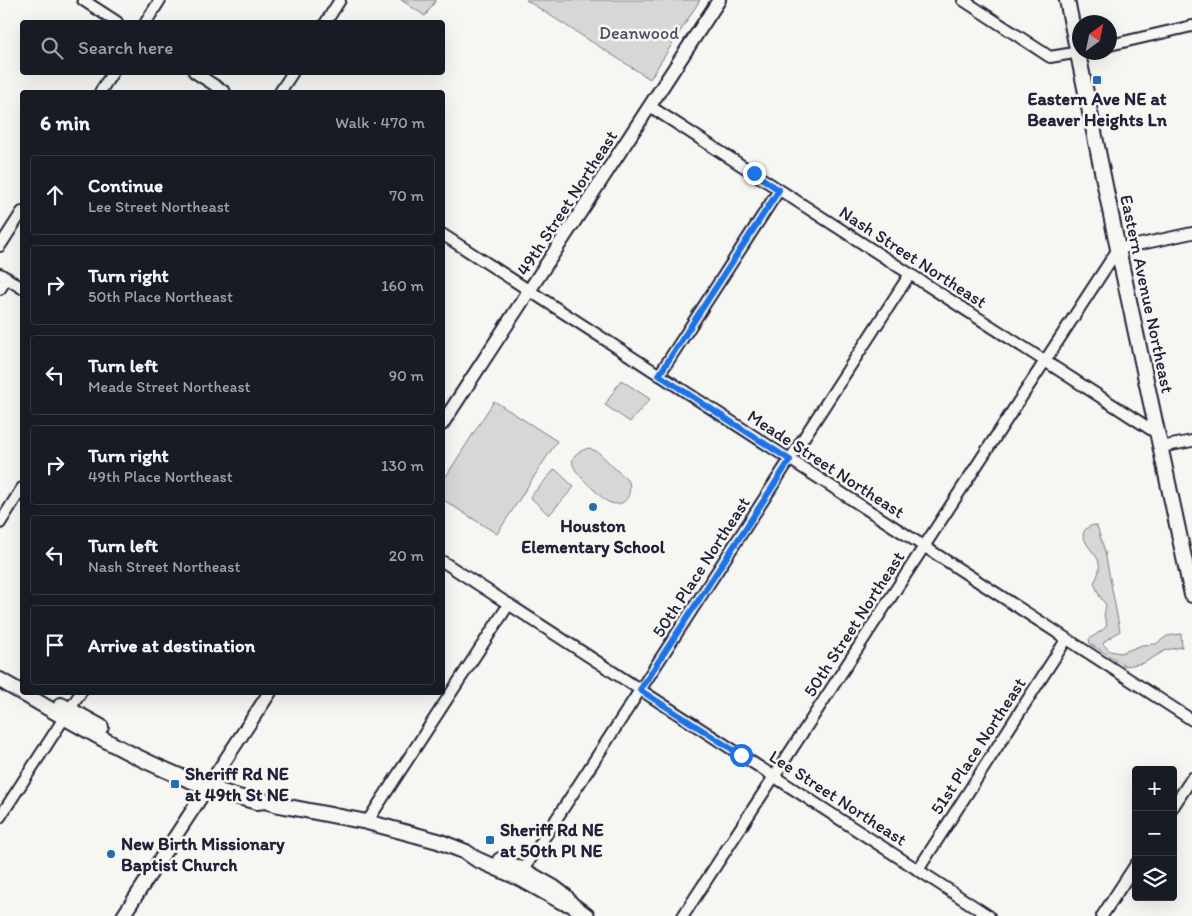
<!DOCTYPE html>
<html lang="en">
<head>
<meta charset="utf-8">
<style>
  :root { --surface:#171b24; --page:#242831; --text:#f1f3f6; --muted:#9ea1a6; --line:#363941 }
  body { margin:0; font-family:Itim,sans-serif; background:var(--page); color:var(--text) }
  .controls { position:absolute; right:15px; bottom:15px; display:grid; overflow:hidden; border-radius:5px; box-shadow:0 5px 20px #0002 }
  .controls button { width:45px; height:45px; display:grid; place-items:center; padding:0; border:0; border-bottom:1px solid var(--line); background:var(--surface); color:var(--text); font:25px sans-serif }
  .compass { position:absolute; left:1072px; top:15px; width:45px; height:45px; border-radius:50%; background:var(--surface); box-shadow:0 5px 20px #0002; rotate:33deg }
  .stop { position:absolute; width:15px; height:15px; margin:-11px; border:4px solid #1a73e8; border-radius:50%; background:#fff }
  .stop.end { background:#1a73e8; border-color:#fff; box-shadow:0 1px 5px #0008 }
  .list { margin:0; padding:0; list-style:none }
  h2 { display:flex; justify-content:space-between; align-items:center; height:65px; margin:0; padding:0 20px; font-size:21px }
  h2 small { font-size:16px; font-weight:400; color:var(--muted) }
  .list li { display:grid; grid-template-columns:32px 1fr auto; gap:15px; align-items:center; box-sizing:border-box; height:80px; margin:0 10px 10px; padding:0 10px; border:1px solid var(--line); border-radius:5px }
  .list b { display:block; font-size:19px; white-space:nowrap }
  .list p { margin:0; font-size:16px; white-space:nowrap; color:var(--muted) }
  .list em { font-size:16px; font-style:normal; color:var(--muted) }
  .icon { flex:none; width:28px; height:28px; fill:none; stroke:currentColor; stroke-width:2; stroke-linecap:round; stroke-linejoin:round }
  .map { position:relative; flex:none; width:1192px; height:916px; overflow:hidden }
  .search { position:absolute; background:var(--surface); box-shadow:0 5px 20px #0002; left:20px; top:20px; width:425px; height:55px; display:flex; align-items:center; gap:12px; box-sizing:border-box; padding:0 18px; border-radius:5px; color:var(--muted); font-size:19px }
  .panel { position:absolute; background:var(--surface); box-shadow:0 5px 20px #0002; left:20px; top:90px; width:425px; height:605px; border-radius:5px }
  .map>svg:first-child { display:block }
</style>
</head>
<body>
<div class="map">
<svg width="1192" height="916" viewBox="0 0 1192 916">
  <rect width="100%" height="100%" fill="#f6f6f2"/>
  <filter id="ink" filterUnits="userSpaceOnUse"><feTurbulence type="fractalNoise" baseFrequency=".02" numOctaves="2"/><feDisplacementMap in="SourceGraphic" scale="10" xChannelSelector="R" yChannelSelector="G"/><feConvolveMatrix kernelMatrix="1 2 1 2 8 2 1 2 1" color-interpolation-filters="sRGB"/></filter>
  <g filter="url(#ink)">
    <!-- green -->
    <g fill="#d7d7d7" stroke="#7c7c89">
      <polygon points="401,0 436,0 425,16"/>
      <polygon points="526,0 700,0 650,79"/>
      <polygon points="621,380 650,399 630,422 605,405"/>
      <polygon points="494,401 557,441 497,534 442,499 443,481"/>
      <path d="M589 448 598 452 629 482C632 493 626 508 611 503 604 501 599 494 593 489 579 475 557 457 589 448Z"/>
      <polygon points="555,469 574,487 549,515 530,497"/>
      <path d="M1094 525 1097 526 1105 552 1120 631 1105 641 1103 644 1110 651 1121 653 1142 645 1156 644 1167 636 1181 634 1182 647 1166 650 1144 663 1126 666 1090 644 1089 639 1104 629 1107 625 1104 616 1106 605 1100 597 1094 583C1108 557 1091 557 1083 536 1083 529 1088 527 1094 525Z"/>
    </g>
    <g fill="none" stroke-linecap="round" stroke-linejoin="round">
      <defs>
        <g id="minor">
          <polyline points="83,0 117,22"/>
          <polyline points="963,0 1050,57 1080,52"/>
          <polyline points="146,22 160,0"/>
          <polyline points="326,22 340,0"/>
          <polyline points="1110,45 1192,26"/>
          <polyline points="194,72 225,92"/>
          <polyline points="100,92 113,72"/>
          <polyline points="280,92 293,72"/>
          <polyline points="651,107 1158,434"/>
          <polyline points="442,234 1192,720"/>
          <polyline points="0,246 22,212"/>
          <polyline points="0,274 22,288"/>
          <polyline points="0,289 7,278"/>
          <polyline points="659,375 779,190"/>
          <polyline points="1161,447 1192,441"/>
          <polyline points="0,523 22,488"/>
          <polyline points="442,561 989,916"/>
          <polyline points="1173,807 1192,778"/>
          <polyline points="0,817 81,692"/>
          <polyline points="367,822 509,604"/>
          <polyline points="918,870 1066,640"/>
          <polyline points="520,875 910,274"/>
          <polyline points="683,916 1118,249 1192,233"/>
          <polyline points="1102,916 1136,864"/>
        </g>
        <g id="tertiary">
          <polyline points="442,424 719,0"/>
          <polyline points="123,916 270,692"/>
        </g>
        <g id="secondary">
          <polyline points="1067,0 1118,249 1192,595"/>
          <path d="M0 680C82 728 164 779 257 802L265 801 279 805 367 822 438 841 466 852 476 859 519 878 562 902 571 904"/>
          <polyline points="61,705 101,727"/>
          <polyline points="500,860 523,870 553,887 565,896 571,904 587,916"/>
        </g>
      </defs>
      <!-- minor casing -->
      <use href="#minor" stroke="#22223b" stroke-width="14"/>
      <!-- tertiary casing -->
      <use href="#tertiary" stroke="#22223b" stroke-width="16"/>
      <!-- secondary casing -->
      <use href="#secondary" stroke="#22223b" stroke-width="18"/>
      <!-- minor -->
      <use href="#minor" stroke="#f6f6f2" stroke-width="10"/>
      <!-- tertiary -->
      <use href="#tertiary" stroke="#f6f6f2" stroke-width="12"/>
      <!-- secondary -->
      <use href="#secondary" stroke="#f6f6f2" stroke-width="14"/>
    </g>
  </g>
  <g fill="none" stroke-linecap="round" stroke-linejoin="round" filter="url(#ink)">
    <!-- route -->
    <polyline stroke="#1a73e8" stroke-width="6" points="741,755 640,690 790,460 659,375 779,190 754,173"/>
  </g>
  <!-- markers -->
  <g fill="#1f6fb2" stroke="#f6f6f2" stroke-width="2">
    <rect x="1092" y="75" width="10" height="10" rx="2.5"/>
    <circle cx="593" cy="507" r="5"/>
    <rect x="170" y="779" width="10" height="10" rx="2.5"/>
    <rect x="485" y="835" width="10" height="10" rx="2.5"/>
    <circle cx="111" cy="854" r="5"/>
  </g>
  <g text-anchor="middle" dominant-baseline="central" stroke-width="5" stroke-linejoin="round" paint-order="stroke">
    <!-- park labels -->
    <g font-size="18" fill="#4f4f62" stroke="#f6f6f2">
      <text x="639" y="33">Deanwood</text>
    </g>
    <!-- poi labels -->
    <g font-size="18" font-weight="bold" fill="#22223b" stroke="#f6f6f2" text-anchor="start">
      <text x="1097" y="99" text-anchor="middle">Eastern Ave NE at<tspan x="1097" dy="21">Beaver Heights Ln</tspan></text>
      <text x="593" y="526" text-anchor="middle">Houston<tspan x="593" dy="21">Elementary School</tspan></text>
      <text x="185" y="774">Sheriff Rd NE<tspan x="185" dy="21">at 49th St NE</tspan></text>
      <text x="500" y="830">Sheriff Rd NE<tspan x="500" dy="21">at 50th Pl NE</tspan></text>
      <text x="121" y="844">New Birth Missionary<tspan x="121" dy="21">Baptist Church</tspan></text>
    </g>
    <!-- street labels -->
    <g font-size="18" fill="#22223b" stroke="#f6f6f2">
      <text transform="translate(567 203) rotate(-57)">49th Street Northeast</text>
      <text transform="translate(913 257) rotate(33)">Nash Street Northeast</text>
      <text transform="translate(1147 294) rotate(78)">Eastern Avenue Northeast</text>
      <text transform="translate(826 464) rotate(33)">Meade Street Northeast</text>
      <text transform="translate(701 567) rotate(-57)">50th Place Northeast</text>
      <text transform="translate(854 624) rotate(-57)">50th Street Northeast</text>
      <text transform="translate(978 746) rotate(-57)">51st Place Northeast</text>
      <text transform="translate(838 798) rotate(33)">Lee Street Northeast</text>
    </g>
  </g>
</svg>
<div class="controls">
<button>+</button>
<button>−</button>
<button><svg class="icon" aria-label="layers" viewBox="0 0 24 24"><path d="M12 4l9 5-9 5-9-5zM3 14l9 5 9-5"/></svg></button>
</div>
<svg class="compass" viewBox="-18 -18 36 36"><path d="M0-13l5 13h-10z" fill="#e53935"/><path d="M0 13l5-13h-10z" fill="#9ea1a6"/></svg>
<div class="stop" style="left:741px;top:755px"></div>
<div class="stop end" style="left:754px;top:173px"></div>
<div class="search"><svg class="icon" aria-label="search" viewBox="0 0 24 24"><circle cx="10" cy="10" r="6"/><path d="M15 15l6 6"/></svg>Search here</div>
<section class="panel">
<h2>6 min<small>Walk · 470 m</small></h2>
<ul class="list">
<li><svg class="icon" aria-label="ahead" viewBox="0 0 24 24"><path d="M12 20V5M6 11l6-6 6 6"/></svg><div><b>Continue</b><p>Lee Street Northeast</p></div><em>70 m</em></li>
<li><svg class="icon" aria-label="right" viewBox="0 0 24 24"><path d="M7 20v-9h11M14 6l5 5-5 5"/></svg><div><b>Turn right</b><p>50th Place Northeast</p></div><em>160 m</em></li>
<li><svg class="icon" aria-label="left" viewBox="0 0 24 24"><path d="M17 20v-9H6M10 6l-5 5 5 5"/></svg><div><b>Turn left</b><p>Meade Street Northeast</p></div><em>90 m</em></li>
<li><svg class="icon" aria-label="right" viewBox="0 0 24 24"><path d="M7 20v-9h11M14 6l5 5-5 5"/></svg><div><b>Turn right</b><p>49th Place Northeast</p></div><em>130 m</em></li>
<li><svg class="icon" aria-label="left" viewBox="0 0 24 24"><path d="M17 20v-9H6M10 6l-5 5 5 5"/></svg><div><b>Turn left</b><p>Nash Street Northeast</p></div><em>20 m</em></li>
<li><svg class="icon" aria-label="arrive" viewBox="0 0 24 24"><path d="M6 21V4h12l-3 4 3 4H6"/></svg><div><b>Arrive at destination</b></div></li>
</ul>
</section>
</div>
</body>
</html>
